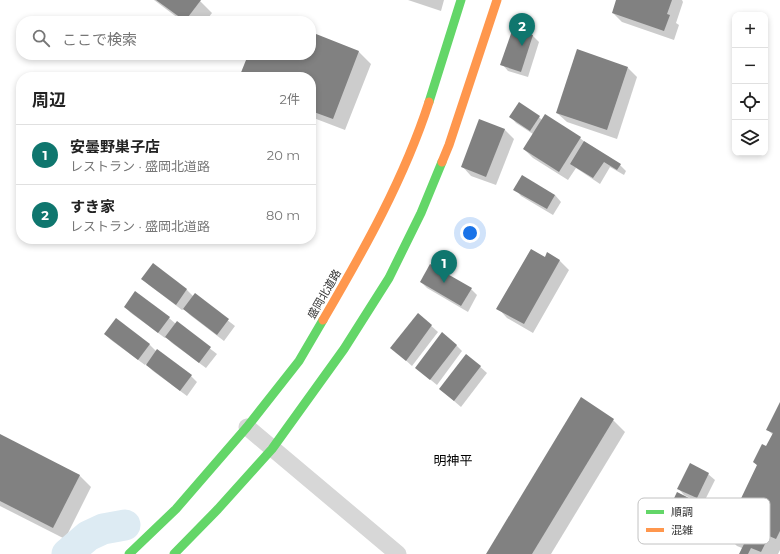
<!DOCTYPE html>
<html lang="ja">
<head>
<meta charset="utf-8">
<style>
  :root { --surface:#fff; --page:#f2f2f2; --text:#222; --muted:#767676; --line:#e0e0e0; --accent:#0f766e }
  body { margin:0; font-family:Montserrat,"Noto Sans JP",sans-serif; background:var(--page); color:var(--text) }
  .controls { position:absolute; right:12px; top:12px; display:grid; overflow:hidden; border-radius:8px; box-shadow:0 2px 6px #0003 }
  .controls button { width:36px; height:36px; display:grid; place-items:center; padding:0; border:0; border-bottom:1px solid var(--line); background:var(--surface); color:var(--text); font:20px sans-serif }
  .you { position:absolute; left:470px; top:233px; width:14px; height:14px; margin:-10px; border:3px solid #fff; border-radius:50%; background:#1a73e8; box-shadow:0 0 0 6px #1a73e833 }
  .badge { display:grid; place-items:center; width:26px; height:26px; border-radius:50%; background:var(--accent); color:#fff; font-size:13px; font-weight:700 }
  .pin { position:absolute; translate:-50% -33px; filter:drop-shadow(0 1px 2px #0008) }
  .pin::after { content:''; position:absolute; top:21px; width:14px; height:12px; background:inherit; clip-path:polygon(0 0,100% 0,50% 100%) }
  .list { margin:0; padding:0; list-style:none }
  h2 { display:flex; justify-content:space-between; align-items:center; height:52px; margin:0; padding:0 16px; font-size:17px }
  h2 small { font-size:13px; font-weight:400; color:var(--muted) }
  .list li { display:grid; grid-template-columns:26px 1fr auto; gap:12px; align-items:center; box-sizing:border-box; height:60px; padding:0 16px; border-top:1px solid var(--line) }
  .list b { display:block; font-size:15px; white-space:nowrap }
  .list p { margin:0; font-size:13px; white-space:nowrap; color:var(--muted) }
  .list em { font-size:13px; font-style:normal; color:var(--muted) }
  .icon { flex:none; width:22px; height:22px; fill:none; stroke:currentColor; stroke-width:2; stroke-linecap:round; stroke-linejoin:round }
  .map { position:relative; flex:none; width:780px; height:554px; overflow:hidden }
  .search { position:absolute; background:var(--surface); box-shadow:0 2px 6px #0003; left:16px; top:16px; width:300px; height:44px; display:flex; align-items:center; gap:10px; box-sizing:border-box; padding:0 14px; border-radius:16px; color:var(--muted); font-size:15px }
  .panel { position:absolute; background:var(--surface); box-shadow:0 2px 6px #0003; left:16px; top:72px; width:300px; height:172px; border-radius:16px }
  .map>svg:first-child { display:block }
</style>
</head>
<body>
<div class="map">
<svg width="780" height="554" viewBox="0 0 780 554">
  <rect width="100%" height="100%" fill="#fff"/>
  <!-- shadow -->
  <g fill="#0003">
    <polygon points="154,0 199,0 212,13 206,21 182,21"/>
    <polygon points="408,0 444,0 441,11"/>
    <polygon points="617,0 682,0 683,2 676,23 679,25 674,40 622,22 613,13"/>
    <polygon points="513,29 533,36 539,42 528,77 508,71 502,64"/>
    <polygon points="311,33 359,52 371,64 345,130 311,117 311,77 244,77 241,74 249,55 311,55"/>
    <polygon points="628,68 637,77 617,139 567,122 557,113"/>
    <polygon points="510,116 539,117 542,120 580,138 586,143 620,165 626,171 624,175 610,167 600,184 576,168 568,180 533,158 524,149 533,134 516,123"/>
    <polygon points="504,129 514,139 496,185 471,176 462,166"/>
    <polygon points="515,189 555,195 561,202 553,215 521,196"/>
    <polygon points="547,254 560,261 569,270 533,333 507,318 498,308 545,258"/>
    <polygon points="153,265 187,290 194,297 195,295 235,326 224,341 190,315 184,309 182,310 149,285 143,279"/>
    <polygon points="421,282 471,289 477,295 468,312 427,288"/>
    <polygon points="125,307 169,318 176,324 177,323 217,354 206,368 172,343 166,337 165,338 131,313"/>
    <polygon points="418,314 438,332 412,366 392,348"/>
    <polygon points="116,320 150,345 157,352 158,351 191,376 197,382 187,396 153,371 146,364 145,365 111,340 105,334"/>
    <polygon points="456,345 462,351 437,385 416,368"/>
    <polygon points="467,355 487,373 461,407 440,389"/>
    <polygon points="581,399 613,420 625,432 551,554 487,554"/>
    <polygon points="780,404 780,550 778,554 740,554 742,548 737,546 725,534 758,466 754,462 767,448 773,435 768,430"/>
    <polygon points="0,435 79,475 91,487 65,539 0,506"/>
    <polygon points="708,474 715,480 703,504 684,495 678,488"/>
  </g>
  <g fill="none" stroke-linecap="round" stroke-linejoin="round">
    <!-- river -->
    <polyline stroke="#ddebf3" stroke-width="31" points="67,554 88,536 103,529 125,525"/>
  </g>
  <!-- building -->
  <g fill="#818181">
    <polygon points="156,0 201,0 185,21"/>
    <polygon points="616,0 672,0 667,14 670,15 664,31 612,13"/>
    <polygon points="513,28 533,35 521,72 500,65"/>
    <polygon points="311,32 359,51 333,119 311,111 311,77 246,77 240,75 248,55 311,55"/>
    <polygon points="577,49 628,67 607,130 556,113"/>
    <polygon points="519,102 540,116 530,131 509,117"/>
    <polygon points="545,114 581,137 559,172 523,149"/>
    <polygon points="479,119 505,129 486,177 461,167"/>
    <polygon points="584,141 621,164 617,170 604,162 593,178 570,164"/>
    <polygon points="522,175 555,195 547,209 513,190"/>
    <polygon points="531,249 545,257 547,252 560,260 524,324 496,309"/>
    <polygon points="153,263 187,289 176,305 141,279"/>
    <polygon points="430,264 472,288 461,306 420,282"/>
    <polygon points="135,291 170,317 158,333 124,307"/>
    <polygon points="195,293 229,319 217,335 183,309"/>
    <polygon points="418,313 432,325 406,361 390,348"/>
    <polygon points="116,318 150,344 138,360 104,334"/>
    <polygon points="177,321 211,347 199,363 165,337"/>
    <polygon points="442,332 457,345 430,380 415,368"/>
    <polygon points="157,349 192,375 180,391 146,365"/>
    <polygon points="466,354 481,366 454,401 439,389"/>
    <polygon points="581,397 614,419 532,554 486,554"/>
    <polygon points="780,402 780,531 776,539 769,536 761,552 751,548 748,554 739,554 744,544 724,534 757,465 753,462 762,444 766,446 773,433 766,430"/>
    <polygon points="0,434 80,475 53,528 0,501"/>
    <polygon points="690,463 709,473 697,498 677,489"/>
    <polygon points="677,492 689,498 677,523 665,517"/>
  </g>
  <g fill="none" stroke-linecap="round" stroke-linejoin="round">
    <!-- street -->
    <polyline stroke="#d7d7d7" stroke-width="17" points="247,427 398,554"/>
    <!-- fast -->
    <g stroke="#63d668" stroke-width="9">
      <polyline points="429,102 461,0"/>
      <polyline points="129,554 176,509 247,427 299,361 323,320"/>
      <polyline points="174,554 218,509 272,449 344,349 389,278 421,213 442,162"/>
    </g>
    <!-- slow -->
    <g stroke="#ff974d" stroke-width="9">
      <polyline points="442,162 449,145 497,0"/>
      <path d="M323 320C364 250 404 179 429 102"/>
    </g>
  </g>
  <g text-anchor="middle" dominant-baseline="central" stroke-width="4" stroke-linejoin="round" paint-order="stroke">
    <!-- street labels -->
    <g font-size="11" fill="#333" stroke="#fff">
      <text transform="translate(324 294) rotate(-60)">盛岡北道路</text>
    </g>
    <!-- quarter labels -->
    <g font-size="13" fill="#000" stroke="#fff">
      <text x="453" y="460">明神平</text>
    </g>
  </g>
  <!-- legend -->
  <rect x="638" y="498" width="132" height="46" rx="6" fill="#fff" stroke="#c2c2c2" stroke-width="1"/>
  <rect x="646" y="510" width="18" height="4" fill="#63d668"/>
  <rect x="646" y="528" width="18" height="4" fill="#ff974d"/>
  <g font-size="11" fill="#333">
    <text x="671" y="516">順調</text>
    <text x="671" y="534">混雑</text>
  </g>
</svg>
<div class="controls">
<button>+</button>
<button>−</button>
<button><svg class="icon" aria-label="locate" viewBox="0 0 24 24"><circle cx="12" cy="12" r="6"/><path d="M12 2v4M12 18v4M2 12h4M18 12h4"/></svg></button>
<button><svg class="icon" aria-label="layers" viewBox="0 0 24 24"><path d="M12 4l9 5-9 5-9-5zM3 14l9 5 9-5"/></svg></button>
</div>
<div class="you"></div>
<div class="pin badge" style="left:444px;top:283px">1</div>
<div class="pin badge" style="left:522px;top:46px">2</div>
<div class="search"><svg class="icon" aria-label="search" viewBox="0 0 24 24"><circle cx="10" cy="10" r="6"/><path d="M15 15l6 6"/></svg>ここで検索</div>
<section class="panel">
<h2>周辺<small>2件</small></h2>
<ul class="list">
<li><span class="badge">1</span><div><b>安曇野巣子店</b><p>レストラン · 盛岡北道路</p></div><em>20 m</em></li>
<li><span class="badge">2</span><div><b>すき家</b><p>レストラン · 盛岡北道路</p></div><em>80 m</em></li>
</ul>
</section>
</div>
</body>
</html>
